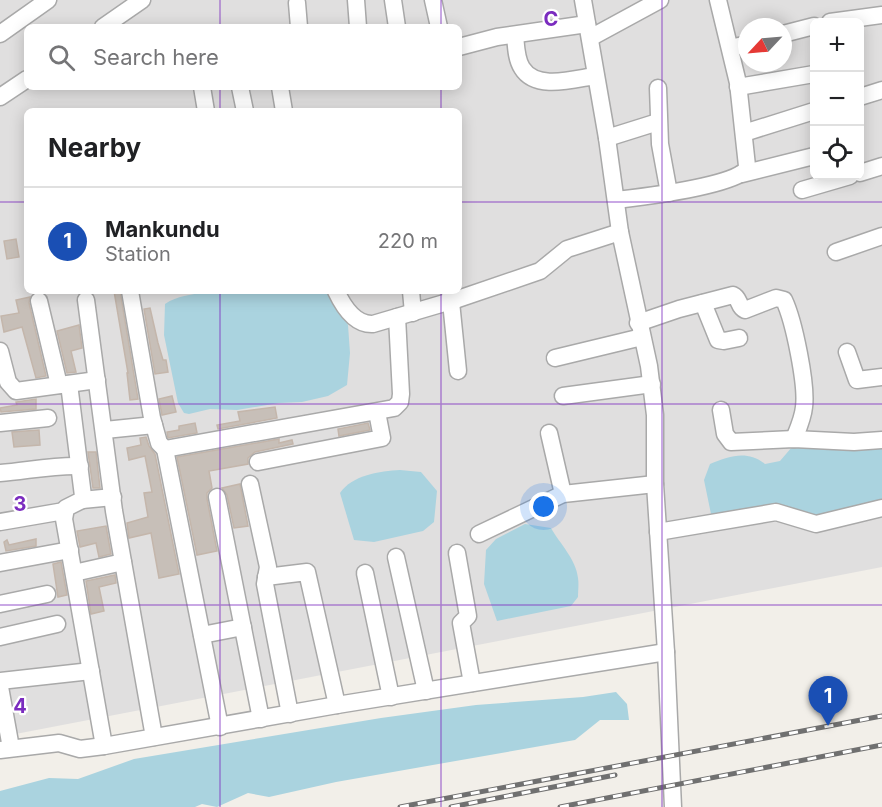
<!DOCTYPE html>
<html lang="en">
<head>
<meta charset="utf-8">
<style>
  :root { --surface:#fff; --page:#f6f6f6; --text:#202124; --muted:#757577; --line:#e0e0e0; --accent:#b45309 }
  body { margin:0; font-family:Inter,sans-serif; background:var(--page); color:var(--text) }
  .controls { position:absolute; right:18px; top:18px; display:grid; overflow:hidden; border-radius:9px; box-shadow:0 3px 15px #0003 }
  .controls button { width:54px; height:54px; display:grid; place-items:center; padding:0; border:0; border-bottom:2px solid var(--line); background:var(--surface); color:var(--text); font:30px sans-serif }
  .compass { position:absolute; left:738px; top:18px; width:54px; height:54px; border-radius:50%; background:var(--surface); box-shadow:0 3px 15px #0003; rotate:244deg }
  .you { position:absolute; left:544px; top:507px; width:21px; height:21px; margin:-15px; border:4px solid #fff; border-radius:50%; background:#1a73e8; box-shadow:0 0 0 9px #1a73e833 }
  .badge { display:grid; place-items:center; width:39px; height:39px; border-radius:50%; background:var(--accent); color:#fff; font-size:20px; font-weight:700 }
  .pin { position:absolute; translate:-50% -50px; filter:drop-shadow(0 2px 3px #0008) }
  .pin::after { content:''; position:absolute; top:32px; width:21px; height:18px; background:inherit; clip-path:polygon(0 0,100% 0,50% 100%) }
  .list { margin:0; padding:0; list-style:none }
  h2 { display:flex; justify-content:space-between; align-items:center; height:78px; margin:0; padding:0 24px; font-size:26px }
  h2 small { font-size:20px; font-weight:400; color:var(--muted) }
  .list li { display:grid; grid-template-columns:39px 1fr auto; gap:18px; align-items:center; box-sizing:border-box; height:108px; padding:0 24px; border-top:2px solid var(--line) }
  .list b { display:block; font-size:22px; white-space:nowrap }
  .list p { margin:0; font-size:20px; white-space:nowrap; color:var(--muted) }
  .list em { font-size:20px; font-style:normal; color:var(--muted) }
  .icon { flex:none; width:33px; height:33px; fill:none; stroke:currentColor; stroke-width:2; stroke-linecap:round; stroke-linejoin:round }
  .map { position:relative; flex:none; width:882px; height:807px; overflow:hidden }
  .search { position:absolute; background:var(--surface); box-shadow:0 3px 15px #0003; left:24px; top:24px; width:438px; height:66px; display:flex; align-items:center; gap:15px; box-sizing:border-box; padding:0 21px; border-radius:9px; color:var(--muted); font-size:22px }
  .panel { position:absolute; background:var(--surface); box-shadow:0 3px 15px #0003; left:24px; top:108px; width:438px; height:186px; border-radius:9px }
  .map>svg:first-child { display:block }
</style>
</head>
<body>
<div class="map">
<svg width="882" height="807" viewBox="0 0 882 807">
  <rect width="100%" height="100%" fill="#f2efe9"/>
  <!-- residential -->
  <path fill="#e0dfdf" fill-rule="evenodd" d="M0 0H882V567L0 737ZM814 22H860V176H814ZM27 27H459V87H27ZM747 27H783V63H747ZM27 111H459V291H27Z"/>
  <!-- water -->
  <g fill="#aad3df">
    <path d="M205 291H323L330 294 348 325 350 353 347 385 328 396 302 402 279 403 237 410 210 409 189 414 184 413 178 403 164 335 165 304C178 295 190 296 205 291Z"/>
    <path d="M882 446V503L816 518 711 514 704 480 710 464C730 456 747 450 765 464L780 461 792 447H826L849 451Z"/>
    <path d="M400 470 421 472 437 491 434 522 423 531 374 542 354 540 340 493C352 475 380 471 400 470Z"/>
    <path d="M525 524 551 528C560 544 576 559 578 578 579 584 578 591 578 597L571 606 497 621 484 584 486 550 496 539Z"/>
    <polygon points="616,692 627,704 629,720 600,720 575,740 336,782 269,797 248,793 217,807 202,804 195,807 0,807 0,791 49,778 78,779 134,759 381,718 476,705 583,697"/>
  </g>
  <!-- building -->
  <g fill="#c7bfb8" stroke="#c4b6ab" stroke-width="1.5">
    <polygon points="16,239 19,257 7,259 4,241"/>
    <polygon points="114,291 120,291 138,399 130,400 127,373 128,373"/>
    <polygon points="30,297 29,303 46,376 36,378 22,327 4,332 1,316 19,313 16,300"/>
    <polygon points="150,308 158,343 163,360 166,360 168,372 155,374 144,309"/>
    <polygon points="79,325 82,348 71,351 76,372 67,373 57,331"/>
    <polygon points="172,396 176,412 162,415 159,399"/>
    <polygon points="36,399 36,409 1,412 0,408 17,405 16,402"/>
    <polygon points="275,407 277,418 218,429 217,425 240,421 238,412"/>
    <polygon points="195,423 197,433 168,438 167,432 179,430 179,426"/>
    <polygon points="368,423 370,430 339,436 338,429"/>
    <polygon points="39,430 40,445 14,447 12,432"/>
    <polygon points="146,437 149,446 155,454 179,574 159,578 151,533 129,538 127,523 148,517 144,493 152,492 145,456 129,460 127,448 141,445 140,438"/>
    <polygon points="279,439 279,443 292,440 293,444 255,452 248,458 248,464 209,471 212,488 207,493 207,499 217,551 197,555 177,457"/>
    <polygon points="88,452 96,452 100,488 93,488"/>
    <polygon points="240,484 248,526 234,528 227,495 222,488"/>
    <polygon points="106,526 111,554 99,557 96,543 80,547 77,531"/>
    <polygon points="36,539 36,546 6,551 4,542 7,540 9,545"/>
    <polygon points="61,562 67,595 58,597 53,564"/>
    <polygon points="115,575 116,583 99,587 104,611 91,614 86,581"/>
  </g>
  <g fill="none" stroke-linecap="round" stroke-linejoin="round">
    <defs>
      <g id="minor">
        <polyline points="356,0 358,27"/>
        <polyline points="393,0 397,27"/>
        <polyline points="433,0 439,27"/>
        <polyline points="583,0 607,138 620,232 649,366 655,415 655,484 666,652 673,807"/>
        <polyline points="297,3 299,27"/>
        <polyline points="830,22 882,15"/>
        <polyline points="103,27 142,0"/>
        <polyline points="0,34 48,0"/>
        <polyline points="783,34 814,26"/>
        <path d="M515 35C516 45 516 59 522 68 536 91 574 79 595 76"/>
        <polyline points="590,38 660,0"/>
        <polyline points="459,47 497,37 587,24"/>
        <polyline points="731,48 747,44"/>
        <polyline points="202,87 206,111"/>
        <polyline points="240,87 245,111"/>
        <polyline points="280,87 284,111"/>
        <polyline points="738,87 814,74"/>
        <polyline points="658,88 660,144 669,193"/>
        <polyline points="0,97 27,79"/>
        <polyline points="860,97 882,90"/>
        <polyline points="744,133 814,111"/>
        <polyline points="607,138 658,122"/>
        <polyline points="860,173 882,166"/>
        <polyline points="742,174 814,156"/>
        <polyline points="802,190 850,176"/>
        <path d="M616 200C642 197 728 187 746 170L747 166 738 83 718 0"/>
        <polyline points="836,252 882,236"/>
        <polyline points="130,291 152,418 159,443 165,449 394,408 400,402 401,394 397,317"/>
        <path d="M336 291C343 306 355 325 373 324L458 299 540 271 567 249 620 232"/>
        <polyline points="411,291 413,313"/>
        <polyline points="450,292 458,371"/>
        <polyline points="86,300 114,511 154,737"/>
        <polyline points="39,301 59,385"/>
        <polyline points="703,303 718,340 724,341 739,338"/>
        <path d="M638 323 679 309 733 295C740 298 738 307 745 310L776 298 784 300C794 321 807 385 804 407 803 418 798 429 794 439"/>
        <polyline points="0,351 8,382 16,391 97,380"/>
        <polyline points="847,352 857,380 882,377"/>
        <polyline points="555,358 642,337"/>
        <polyline points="69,384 83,496 82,500 66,508 64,519 104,746"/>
        <polyline points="563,396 652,384"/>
        <polyline points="721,410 725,434 731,442 794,439 854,442 882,440"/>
        <polyline points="0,423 48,418"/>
        <polyline points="105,430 154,425"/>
        <polyline points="549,433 563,494"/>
        <polyline points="165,449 220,727"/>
        <polyline points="258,462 382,438 377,412"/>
        <path d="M0 473C26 471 53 465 80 466"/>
        <polyline points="250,484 268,567 265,584 290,714"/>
        <polyline points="217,497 261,719"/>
        <polyline points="82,500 113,497"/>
        <polyline points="0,522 64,511"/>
        <polyline points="658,532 776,512 816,524 882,508"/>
        <polyline points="479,534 563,494 655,484"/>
        <polyline points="457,553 468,616 461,623 472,683"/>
        <polyline points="396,557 426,691"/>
        <polyline points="0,563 70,550"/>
        <polyline points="74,573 123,562"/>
        <polyline points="365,573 391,697"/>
        <polyline points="266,577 307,572 337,705"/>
        <polyline points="0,604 47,594"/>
        <polyline points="202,635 243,627"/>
        <polyline points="0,637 57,624"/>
        <polyline points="0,681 91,671"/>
        <polyline points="0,687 11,748"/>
        <polyline points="0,750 59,743 80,749 104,746 337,705 666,652"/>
      </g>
    </defs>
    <!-- minor casing -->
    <use href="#minor" stroke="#a9a9a9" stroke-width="19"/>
    <!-- minor -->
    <use href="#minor" stroke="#fff" stroke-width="16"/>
    <defs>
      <g id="rail">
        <polyline points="400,807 882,716"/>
        <polyline points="451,807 615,775"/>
        <polyline points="560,807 882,745"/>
      </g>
    </defs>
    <!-- rail casing -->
    <use href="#rail" stroke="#707070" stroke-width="5"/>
    <!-- rail -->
    <use href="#rail" stroke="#fff" stroke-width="3" stroke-dasharray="9" stroke-linecap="butt"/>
  </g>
  <!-- grid -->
  <path fill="none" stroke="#7b2cbf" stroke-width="1.5" stroke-opacity="0.55" d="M220 0V27M441 0V27M662 0V807M220 87V111M441 87V111M0 202H27M459 202H882M220 291V807M441 291V807M0 404H882M0 605H882"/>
  <g font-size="20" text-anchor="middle" font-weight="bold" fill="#7b2cbf" stroke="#fff" stroke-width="4.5" stroke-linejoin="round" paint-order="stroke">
    <text x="551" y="26">C</text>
    <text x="20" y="511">3</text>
    <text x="20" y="713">4</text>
  </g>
</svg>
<div class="controls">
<button>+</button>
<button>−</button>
<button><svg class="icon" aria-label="locate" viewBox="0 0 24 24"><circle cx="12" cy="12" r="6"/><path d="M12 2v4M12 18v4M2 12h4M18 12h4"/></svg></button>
</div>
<svg class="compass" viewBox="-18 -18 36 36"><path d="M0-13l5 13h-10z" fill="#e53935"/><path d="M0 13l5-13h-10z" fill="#757577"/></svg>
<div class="you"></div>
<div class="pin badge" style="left:828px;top:726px;background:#1a4fb4">1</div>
<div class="search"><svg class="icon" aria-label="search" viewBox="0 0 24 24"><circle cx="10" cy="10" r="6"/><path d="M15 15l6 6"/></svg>Search here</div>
<section class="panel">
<h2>Nearby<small></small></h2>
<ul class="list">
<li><span class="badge" style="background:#1a4fb4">1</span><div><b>Mankundu</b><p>Station</p></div><em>220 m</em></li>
</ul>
</section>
</div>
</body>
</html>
